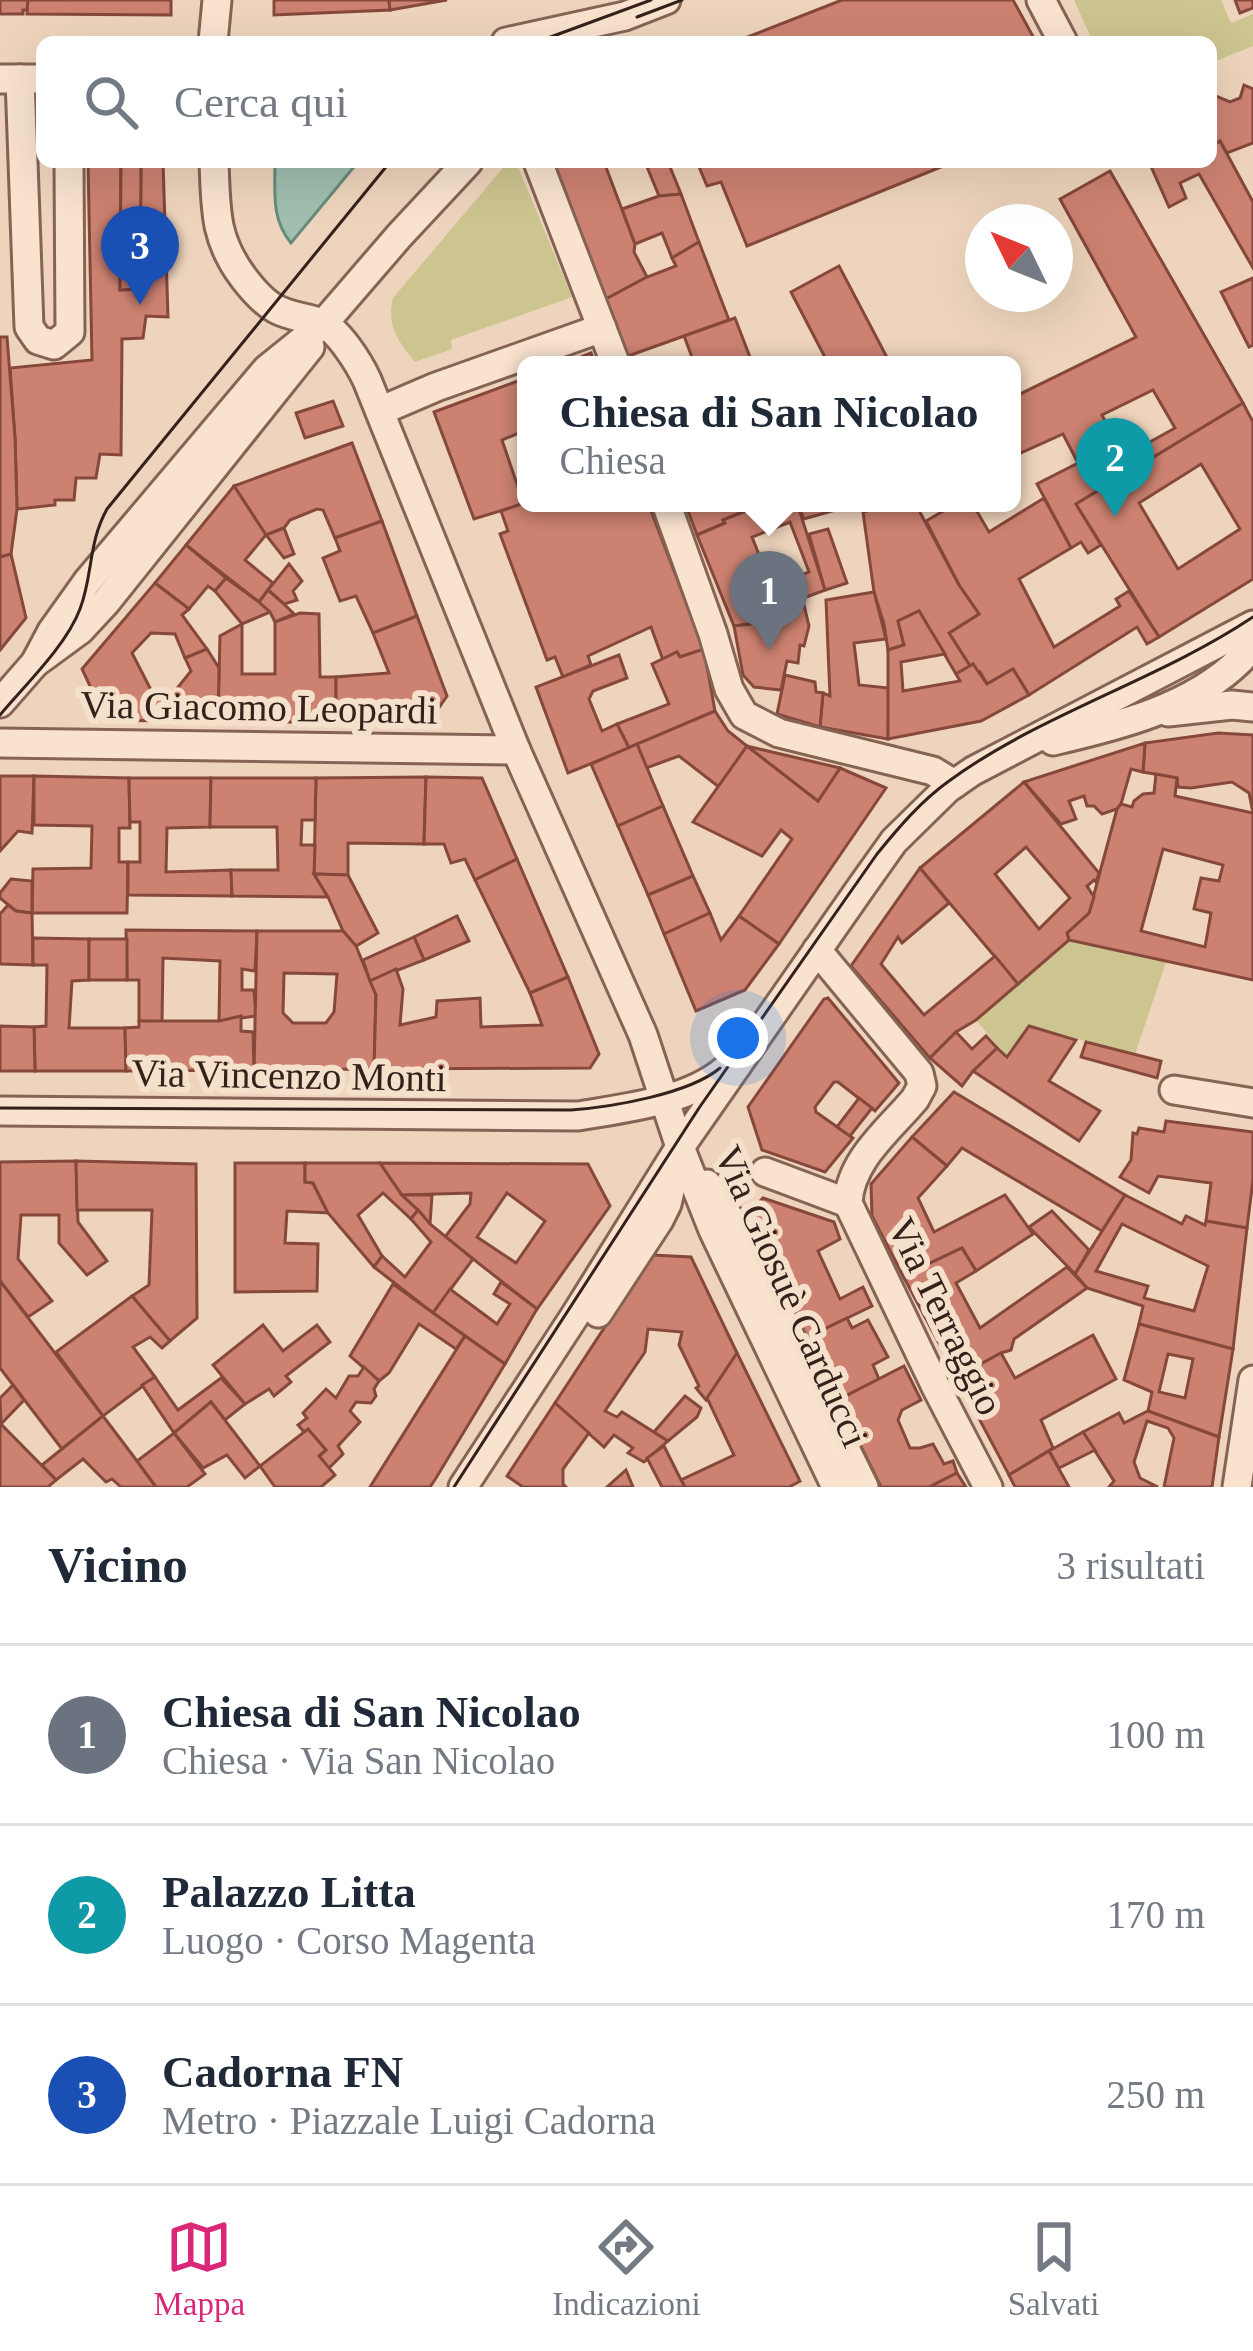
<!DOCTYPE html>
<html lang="it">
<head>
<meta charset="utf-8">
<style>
  :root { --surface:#fff; --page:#f2f2f3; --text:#1f2937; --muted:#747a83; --line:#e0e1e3; --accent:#db2777 }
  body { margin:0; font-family:Georgia,serif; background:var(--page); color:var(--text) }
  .compass { position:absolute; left:965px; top:204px; width:108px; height:108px; border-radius:50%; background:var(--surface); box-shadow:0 12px 48px #0002; rotate:313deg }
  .you { position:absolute; left:738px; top:1038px; width:42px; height:42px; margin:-30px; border:9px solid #fff; border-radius:50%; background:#1a73e8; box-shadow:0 0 0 18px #1a73e833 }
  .badge { display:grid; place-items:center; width:78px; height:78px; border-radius:50%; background:var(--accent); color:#fff; font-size:39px; font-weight:700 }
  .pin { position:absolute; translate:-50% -99px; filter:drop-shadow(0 3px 6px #0008) }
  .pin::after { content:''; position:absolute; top:63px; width:42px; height:36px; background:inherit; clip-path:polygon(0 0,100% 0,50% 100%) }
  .popup { position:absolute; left:517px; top:356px; width:504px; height:156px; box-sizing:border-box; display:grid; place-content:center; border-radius:18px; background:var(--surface); filter:drop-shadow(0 3px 9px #0005); font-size:39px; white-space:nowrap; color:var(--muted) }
  .popup b { font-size:45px; color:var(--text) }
  .popup::after { content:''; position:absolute; left:50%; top:100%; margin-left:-24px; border:24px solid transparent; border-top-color:var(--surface) }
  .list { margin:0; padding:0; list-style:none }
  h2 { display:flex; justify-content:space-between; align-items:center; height:156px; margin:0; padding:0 48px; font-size:51px }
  h2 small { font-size:39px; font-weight:400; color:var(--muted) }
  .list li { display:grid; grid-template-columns:78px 1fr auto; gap:36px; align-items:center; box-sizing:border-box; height:180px; padding:0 48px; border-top:3px solid var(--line) }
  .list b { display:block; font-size:45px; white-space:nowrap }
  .list p { margin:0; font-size:39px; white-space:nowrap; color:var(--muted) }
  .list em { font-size:39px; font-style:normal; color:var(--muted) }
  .icon { flex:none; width:66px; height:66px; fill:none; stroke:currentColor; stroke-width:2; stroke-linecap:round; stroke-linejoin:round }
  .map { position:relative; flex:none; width:1253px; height:1487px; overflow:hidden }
  .search { position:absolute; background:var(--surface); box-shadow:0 12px 48px #0002; left:36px; right:36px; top:36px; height:132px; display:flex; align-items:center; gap:30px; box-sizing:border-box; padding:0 42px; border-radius:18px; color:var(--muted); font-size:45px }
  .sheet { height:696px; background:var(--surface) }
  nav { display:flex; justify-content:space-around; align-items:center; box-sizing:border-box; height:168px; border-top:3px solid var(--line); background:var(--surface); font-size:33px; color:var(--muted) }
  nav a { display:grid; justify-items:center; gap:6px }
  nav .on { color:var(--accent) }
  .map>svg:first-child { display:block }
</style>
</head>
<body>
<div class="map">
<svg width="1253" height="1487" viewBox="0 0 1253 1487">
  <rect width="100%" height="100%" fill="#eed4bc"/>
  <!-- green -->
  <g fill="#ccc590">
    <polygon points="1074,0 1221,0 1231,23 1253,14 1253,46 1211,63 1211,42 1093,42"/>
    <path d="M508 162H516L572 297 451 340 452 349 415 362C398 342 386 324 393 298Z"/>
    <polygon points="1069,940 1166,962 1135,1054 1029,1026 1007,1057 976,1020"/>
  </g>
  <!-- water -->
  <path fill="#a0bfaf" stroke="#688c7b" stroke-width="3" d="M275 162H358L291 243C271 219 275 192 275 162Z"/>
  <!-- building -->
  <g fill="#cd8271" stroke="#85483b" stroke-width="3" fill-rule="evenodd">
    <polygon points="0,0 28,0 27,10 23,10 23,14 0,14"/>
    <polygon points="28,0 171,0 171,15 27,14"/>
    <polygon points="274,0 389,0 390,10 274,15"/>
    <polygon points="389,0 447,0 390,10"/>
    <polygon points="842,0 1013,0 1036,42 735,42"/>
    <polygon points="1235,0 1253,0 1253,8 1240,13"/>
    <polygon points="1244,85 1253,89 1253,143 1227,153 1220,141 1211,146 1211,94 1230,102 1240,98"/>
    <polygon points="1220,141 1253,202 1253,268 1199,174 1180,183 1186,198 1169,207 1149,162 1170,164 1211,162 1211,146"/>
    <polygon points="88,162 121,162 120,290 140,289 141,162 163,162 168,317 146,316 143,338 122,339 121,455 100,454 96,478 76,478 74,500 55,500 55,505 17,509 15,438 10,368 92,360"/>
    <polygon points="121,162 141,162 140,289 120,290"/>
    <polygon points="554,162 604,162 635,244 634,252 647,277 606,299"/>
    <polygon points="645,162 668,162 681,194 659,196"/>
    <polygon points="697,162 953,162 747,246 721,182 707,186"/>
    <path d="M1110 171 1243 403 1076 504 1101 545 1088 553 1081 542 1071 548 1037 484 1078 463 1063 434 1012 457V398L1136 337 1060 199ZM1153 390 1175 428 1123 457 1102 415Z"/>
    <polygon points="681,194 699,242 672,258 662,233 635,244 622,209 659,196"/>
    <polygon points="699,242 729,320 628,356 606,299 647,277 676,266 672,258"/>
    <polygon points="839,266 891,365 829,365 791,292"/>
    <polygon points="1253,278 1253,345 1249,347 1221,292"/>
    <polygon points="735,318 753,365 695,365 684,336"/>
    <polygon points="0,337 7,337 15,438 17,509 11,554 0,557"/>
    <polygon points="591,353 595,365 560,365 571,361"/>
    <polygon points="526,378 526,430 502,440 519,490 526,487 526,503 474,519 434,412"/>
    <polygon points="333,401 343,426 305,438 296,413"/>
    <path d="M1243 403 1253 422V579L1159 637 1076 504ZM1201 464 1240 529 1178 569 1139 503Z"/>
    <polygon points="352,443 382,521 335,538 323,510 317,509 290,520 284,528 266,535 234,486"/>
    <polygon points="234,486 266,535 245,560 273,583 259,602 186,545"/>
    <polygon points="1044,498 1071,548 1019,579 1054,647 1120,606 1116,599 1129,591 1159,637 1147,644 1137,627 1029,695 1013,669 987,684 980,672 978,674 973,664 970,666 949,633 979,614 959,585 926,521 957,503 972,503 989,532"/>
    <polygon points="524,503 648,503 704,649 680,657 677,652 663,660 651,627 588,656 591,665 563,677 555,657 547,660 500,534 508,531 501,511"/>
    <polygon points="685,503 750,503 752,508 723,520 725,523 697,535"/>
    <path d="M766 503H797L825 590 801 599 804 605 775 614H769L757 623 734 626 697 535 725 523 723 520ZM790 522 809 572 772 587 752 537Z"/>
    <polygon points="797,503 860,503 804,519"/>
    <polygon points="895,503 915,503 959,585 979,614 949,633 970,666 956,674 919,611 898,621 904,645 888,650 884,624 874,592 863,512"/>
    <polygon points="382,521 417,616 373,633 356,596 340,601 323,558 340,551 335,538"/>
    <polygon points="284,528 294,554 284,558 266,535"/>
    <polygon points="828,529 847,583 825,590 809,534"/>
    <polygon points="186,545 226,578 215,591 208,586 189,609 155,583"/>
    <polygon points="11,554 26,618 0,650 0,557"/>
    <polygon points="289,564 302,581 293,591 297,600 284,604 268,590"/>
    <polygon points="226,578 259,602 270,612 242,624 215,591"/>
    <polygon points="155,583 189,609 182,615 207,649 185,658 175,634 151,633 132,653 151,690 165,690 163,721 106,720 82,669"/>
    <polygon points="268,590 284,604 294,614 275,622 270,612 259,602"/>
    <polygon points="874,592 886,639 854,643 859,685 889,688 888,739 820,727 823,693 830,696 826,600"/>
    <polygon points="804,605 809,626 804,646 800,645 798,663 787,661 781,690 754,687 743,675 734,626 757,623 769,614 775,614"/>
    <polygon points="919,611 945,654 901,662 903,691 960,681 956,674 973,664 987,684 1013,669 1029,695 981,721 888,739 888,650 904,645 898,621"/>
    <polygon points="300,613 319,614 320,677 336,677 336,722 218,722 220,636 242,624 242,674 275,674 275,622"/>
    <polygon points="417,616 447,696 429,722 336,722 336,677 389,673 373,633"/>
    <polygon points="207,649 219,668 218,722 163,721 165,690 175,691 191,671 185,658"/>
    <polygon points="704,649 715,711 629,748 617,724 669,704 652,664 677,652 680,657"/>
    <polygon points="619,655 627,678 593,691 589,699 602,731 617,724 629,748 568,773 536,687"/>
    <polygon points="785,675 815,682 816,692 823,693 820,727 777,714"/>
    <polygon points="715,711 728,731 747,746 719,787 679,756 646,768 637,744"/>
    <polygon points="1218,733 1253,735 1253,813 1249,793 1232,782 1191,788 1178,787 1177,778 1143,772 1145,743"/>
    <polygon points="1145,743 1143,772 1131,769 1121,804 1117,809 1102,814 1094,806 1087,806 1084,796 1069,801 1076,819 1061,824 1024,782"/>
    <polygon points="637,744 663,806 618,826 591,764"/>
    <polygon points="747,746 818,801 840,768 886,788 779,944 739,916 792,839 781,830 762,856 693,822"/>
    <polygon points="747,746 755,748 840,768 818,801"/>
    <path d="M1156 774 1177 778 1175 796 1253 813V980L1069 940 1067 933 1089 913 1117 809 1121 804 1132 807 1134 801 1143 794 1154 793ZM1163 849 1223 865 1219 881 1201 878 1194 909 1211 913 1205 947 1141 931Z"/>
    <polygon points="0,776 34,776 32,833 18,831 0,851"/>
    <polygon points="34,776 129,778 130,828 119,828 119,862 128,862 127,913 32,913 33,869 91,868 92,826 34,825"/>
    <polygon points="426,777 424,844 348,843 348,875 314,874 316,778"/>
    <polygon points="426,777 482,778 517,859 475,880 465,859 451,863 444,844 424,844"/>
    <polygon points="129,778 211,778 210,827 167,828 166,872 231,870 232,896 128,895 128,862 140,862 140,822 130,822"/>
    <polygon points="211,778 316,778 315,820 302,820 301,845 315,845 314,874 328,897 232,896 231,870 278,870 277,827 210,827"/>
    <path d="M1024 782 1099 873 1096 882 1094 880 1087 886 1094 897 1089 913 1067 933 1069 940 1018 984 920 868ZM1026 847 1070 898 1039 929 995 874Z"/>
    <polygon points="663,806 693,876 648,895 618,826"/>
    <polygon points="517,859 568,977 530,993 475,880"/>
    <polygon points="920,868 949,903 902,943 898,937 881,964 924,1015 995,956 1018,984 976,1020 956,1032 930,1058 851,966"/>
    <polygon points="314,874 348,875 378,933 356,946 343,931 328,897"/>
    <polygon points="693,876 710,913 664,934 648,895"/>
    <polygon points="11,879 32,881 32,913 16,911 0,898 0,893"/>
    <polygon points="8,905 16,911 32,913 33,965 0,964 0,914"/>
    <polygon points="710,913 721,940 739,916 779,944 745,990 696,1011 664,934"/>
    <polygon points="457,916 469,941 424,960 414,937"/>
    <polygon points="126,930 257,931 255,971 242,969 242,990 254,990 256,1016 219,1021 220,961 163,958 162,1022 139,1021 139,980 127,980"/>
    <path d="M257 931H343L356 946 376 995 374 1069 254 1070ZM284 973 337 974 334 1012 326 1023H293L283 1013Z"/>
    <polygon points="414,937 424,960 370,981 363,960"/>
    <polygon points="33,938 89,939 89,980 72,981 69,1028 125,1028 126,1071 35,1071 34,1027 46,1026 47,965 33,965"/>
    <rect x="89" y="939" width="38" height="41"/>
    <polygon points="396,969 403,989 400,1025 436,1017 437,1001 480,998 481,1027 542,1025 530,993 568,977 599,1054 590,1068 374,1069 376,995 370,981"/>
    <polygon points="828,998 899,1083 875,1111 838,1082 834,1082 815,1107 816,1112 853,1138 825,1172 762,1150 748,1107 824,999"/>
    <polygon points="241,1016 241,1031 253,1032 254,1070 126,1071 125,1028 139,1027 139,1021 219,1021"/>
    <polygon points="0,1026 34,1027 35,1071 0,1071"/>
    <polygon points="1029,1026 1076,1040 1049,1081 1100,1111 1079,1141 973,1071 997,1048 1007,1057"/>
    <polygon points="956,1032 972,1049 986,1036 997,1048 973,1071 962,1086 930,1058"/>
    <polygon points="1086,1042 1161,1061 1157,1078 1081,1057"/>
    <polygon points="954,1092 1125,1195 1102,1231 962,1148 947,1166 912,1137"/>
    <polygon points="859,1098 872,1108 850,1136 837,1127"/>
    <polygon points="1166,1121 1253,1132 1253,1180 1247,1228 1206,1221 1211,1183 1158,1176 1149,1193 1120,1177 1131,1160 1133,1133 1137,1134 1139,1128 1164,1132"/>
    <polygon points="912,1137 947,1166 918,1198 934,1232 1005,1195 1033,1234 976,1271 962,1248 903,1276 872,1216 871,1184"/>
    <polygon points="76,1161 78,1222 107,1261 87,1275 59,1243 59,1215 21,1215 18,1259 52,1301 28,1317 0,1281 0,1162"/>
    <polygon points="76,1161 196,1164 197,1318 170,1341 132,1296 149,1285 152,1210 77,1210"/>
    <polygon points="235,1163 305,1163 305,1182 313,1183 328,1213 287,1211 285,1243 318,1244 317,1291 235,1292"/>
    <polygon points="305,1163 380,1163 402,1195 418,1210 411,1219 383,1193 358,1215 382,1256 374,1267 328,1213 313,1183 305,1182"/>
    <path d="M380 1163 588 1164 610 1206 537 1309 445 1237 470 1204 471 1193 402 1195ZM507 1193 545 1221 516 1263 477 1237Z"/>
    <polygon points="402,1195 432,1195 430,1224 418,1210"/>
    <path d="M1125 1195 1182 1224 1186 1216 1205 1225 1206 1221 1247 1228 1233 1349 1139 1324 1143 1306 1087 1288 1075 1274ZM1122 1224 1208 1266 1194 1311 1144 1298 1148 1286 1096 1271Z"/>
    <polygon points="763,1198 834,1222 840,1239 818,1251 840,1299 863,1287 872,1306 804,1339 746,1216"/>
    <polygon points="418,1210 430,1224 473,1259 433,1313 374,1267 382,1256 405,1277 431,1242 411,1219"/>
    <polygon points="1052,1211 1089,1250 1075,1274 1029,1227"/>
    <polygon points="962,1248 976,1271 956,1283 980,1328 1067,1267 1087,1288 1014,1339 1011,1350 1001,1353 957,1377 903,1276"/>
    <polygon points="652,1255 691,1257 737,1353 706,1400 696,1388 699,1386 679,1345 682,1332 648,1329 645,1352 605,1411 617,1417 622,1412 668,1441 644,1462 628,1453 633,1448 614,1435 604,1447 555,1403"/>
    <polygon points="0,1281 103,1416 62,1449 0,1368"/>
    <polygon points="501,1282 537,1309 505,1364 433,1313 450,1289 497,1324 510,1304 494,1294"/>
    <polygon points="393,1284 465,1336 456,1349 419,1324 389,1373 379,1381 350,1356"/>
    <polygon points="132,1296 170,1341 162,1348 150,1337 133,1347 155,1377 103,1416 56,1352"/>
    <polygon points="847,1318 852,1328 868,1320 888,1357 873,1365 879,1379 838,1400 804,1339"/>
    <path d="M1139 1324 1233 1349 1219 1437 1148 1411 1152 1392 1124 1380ZM1168 1354 1193 1359 1185 1398 1159 1392Z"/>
    <polygon points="263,1325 283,1351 317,1325 330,1342 286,1376 291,1382 274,1396 269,1389 245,1404 213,1365"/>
    <polygon points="1093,1335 1116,1379 1041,1420 1053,1448 1009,1475 957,1377 1001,1353 1015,1378"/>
    <polygon points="465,1336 505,1364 436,1478 430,1487 370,1487"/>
    <polygon points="737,1353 800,1481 789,1487 685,1487 681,1480 734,1455 707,1398"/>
    <polygon points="904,1366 921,1400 902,1410 898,1420 910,1448 920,1448 933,1444 944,1464 953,1461 957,1473 929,1487 881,1487 838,1400"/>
    <polygon points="364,1367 379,1381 374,1389 376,1396 371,1403 356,1402 350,1411 360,1422 338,1446 343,1454 329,1468 319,1456 326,1450 308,1429 304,1432 298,1425 307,1418 303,1413 326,1389 336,1398 349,1376 358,1376"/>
    <polygon points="155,1377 178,1410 221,1378 245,1404 225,1420 211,1402 174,1433 142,1385"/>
    <polygon points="13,1385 24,1400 1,1424 0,1398"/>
    <polygon points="685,1396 701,1408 697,1417 668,1441 654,1432"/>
    <polygon points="211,1402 260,1466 245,1478 227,1455 203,1468 174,1433"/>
    <polygon points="555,1403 589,1433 563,1469 563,1484 566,1487 523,1487 507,1476"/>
    <polygon points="1148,1411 1219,1437 1212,1487 1164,1487 1174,1438 1168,1428 1147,1421 1134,1462 1140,1478 1158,1487 1109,1487 1114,1481 1083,1432 1119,1413 1124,1423"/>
    <polygon points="103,1416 137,1461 156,1487 121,1487 112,1479 106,1482 83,1459 56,1480 42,1465"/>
    <polygon points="0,1423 56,1480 48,1487 0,1487"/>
    <polygon points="308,1429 326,1450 319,1456 335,1475 321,1487 275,1487 260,1466"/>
    <polygon points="1083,1432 1095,1450 1059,1468 1049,1451"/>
    <polygon points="174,1433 205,1474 187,1487 156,1487 137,1461"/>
    <polygon points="664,1446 681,1480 685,1487 662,1487 647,1458"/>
    <polygon points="1049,1451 1069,1487 1015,1487 1009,1475"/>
    <polygon points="626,1470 633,1487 607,1487"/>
    <polygon points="957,1473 966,1487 929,1487"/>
  </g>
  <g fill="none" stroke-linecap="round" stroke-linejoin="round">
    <defs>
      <g id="minor">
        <polyline points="1041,0 1063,42"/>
        <polyline points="213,42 217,0"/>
        <polyline points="506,42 625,16 666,0"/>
        <polyline points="0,79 42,79"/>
        <polyline points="20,79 29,327 38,340 54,345 70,332 69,162"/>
        <path d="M214 162C216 209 214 238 243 277 252 289 263 302 276 309 291 317 306 317 321 323 338 329 359 363 367 380L516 750 643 1035 680 1147 713 1230 836 1487"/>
        <polyline points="538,162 616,365"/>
        <polyline points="380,411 436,387 602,328"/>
        <polyline points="666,503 713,634 729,689 744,715 779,733 933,771 954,784"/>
        <polyline points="35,663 52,631 87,582 267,369 324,323 399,236 468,162"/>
        <polyline points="0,703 35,663 80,630 106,602 310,347"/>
        <polyline points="1168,712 1232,705 1253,707"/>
        <path d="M1053 741C1118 726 1192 708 1241 659L1244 631"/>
        <polyline points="0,743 516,750"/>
        <path d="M817 950 919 1073 922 1086 915 1099C889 1130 850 1160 848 1203L936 1387 988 1487"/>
        <polyline points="1174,1090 1253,1103"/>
        <path d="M0 1111 578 1116C625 1108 687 1102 725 1070"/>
        <polyline points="765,1172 848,1203"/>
        <polyline points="707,1184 740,1234 864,1487"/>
        <polyline points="598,1313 659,1220 667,1204 674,1174"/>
        <polyline points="463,1487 576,1314 680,1147 862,886 894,841 947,789 973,771 1253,625"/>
        <polyline points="1237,1487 1253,1380"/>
      </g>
    </defs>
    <!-- minor casing -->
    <use href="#minor" stroke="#856455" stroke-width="33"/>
    <!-- minor -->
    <use href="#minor" stroke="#f9e3cf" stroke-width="27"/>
    <!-- tram -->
    <g stroke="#34211b" stroke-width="3">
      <polyline points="637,17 682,0"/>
      <polyline points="537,42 651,0"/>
      <path d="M0 715C26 684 66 646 80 609 93 575 88 543 107 509L390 162"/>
      <path d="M0 1108 571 1110C612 1107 689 1094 720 1068"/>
      <path d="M454 1487 699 1108 877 854C899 827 921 801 949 781 1040 714 1159 680 1253 617"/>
    </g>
  </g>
  <g text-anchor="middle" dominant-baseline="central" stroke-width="12" stroke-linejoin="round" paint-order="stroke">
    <!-- street labels -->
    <g font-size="39" fill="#34211b" stroke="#f5e0cb">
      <text transform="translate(259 707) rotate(1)">Via Giacomo Leopardi</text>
      <text transform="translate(289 1075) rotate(1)">Via Vincenzo Monti</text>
      <text transform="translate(792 1296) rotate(66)">Via Giosuè Carducci</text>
      <text transform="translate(946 1316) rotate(64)">Via Terraggio</text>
    </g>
  </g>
</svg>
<svg class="compass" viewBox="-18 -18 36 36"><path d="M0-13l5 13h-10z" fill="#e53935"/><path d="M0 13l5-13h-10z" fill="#747a83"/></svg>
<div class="you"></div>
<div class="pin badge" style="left:769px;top:650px;background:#6b7280">1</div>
<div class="popup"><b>Chiesa di San Nicolao</b>Chiesa</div>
<div class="pin badge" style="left:1115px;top:517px;background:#0f9aa8">2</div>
<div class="pin badge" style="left:140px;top:305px;background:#1a4fb4">3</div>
<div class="search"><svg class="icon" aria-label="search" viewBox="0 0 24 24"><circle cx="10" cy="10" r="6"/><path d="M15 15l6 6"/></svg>Cerca qui</div>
</div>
<section class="sheet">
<h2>Vicino<small>3 risultati</small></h2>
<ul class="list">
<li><span class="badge" style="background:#6b7280">1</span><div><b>Chiesa di San Nicolao</b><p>Chiesa · Via San Nicolao</p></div><em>100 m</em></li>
<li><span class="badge" style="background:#0f9aa8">2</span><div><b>Palazzo Litta</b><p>Luogo · Corso Magenta</p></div><em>170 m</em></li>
<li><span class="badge" style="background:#1a4fb4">3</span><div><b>Cadorna FN</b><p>Metro · Piazzale Luigi Cadorna</p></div><em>250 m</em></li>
</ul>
</section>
<nav>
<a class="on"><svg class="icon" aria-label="map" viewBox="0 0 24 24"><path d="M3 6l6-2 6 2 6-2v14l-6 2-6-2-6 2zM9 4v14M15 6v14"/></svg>Mappa</a>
<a><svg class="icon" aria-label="directions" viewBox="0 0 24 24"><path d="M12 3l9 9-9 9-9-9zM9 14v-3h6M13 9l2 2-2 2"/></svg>Indicazioni</a>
<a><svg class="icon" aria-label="saved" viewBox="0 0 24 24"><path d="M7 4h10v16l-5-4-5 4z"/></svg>Salvati</a>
</nav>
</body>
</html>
